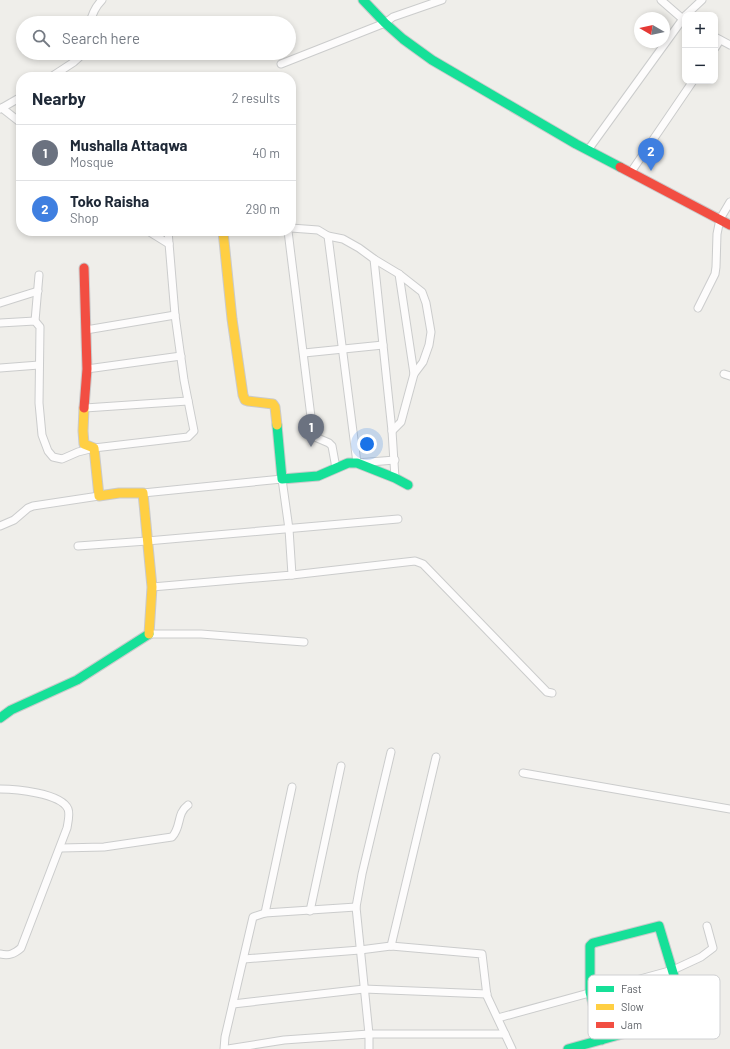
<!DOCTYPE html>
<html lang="en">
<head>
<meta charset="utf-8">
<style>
  :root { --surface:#fff; --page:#f2f2f3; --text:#1f2937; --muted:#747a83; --line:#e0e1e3; --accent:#919496 }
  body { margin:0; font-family:Barlow,sans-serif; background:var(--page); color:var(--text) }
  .controls { position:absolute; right:12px; top:12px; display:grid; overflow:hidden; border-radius:8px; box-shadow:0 2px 6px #0003 }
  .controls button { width:36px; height:36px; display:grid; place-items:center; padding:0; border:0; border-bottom:1px solid var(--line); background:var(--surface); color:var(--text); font:20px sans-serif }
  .compass { position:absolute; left:634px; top:12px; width:36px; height:36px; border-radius:50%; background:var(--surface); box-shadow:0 2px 6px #0003; rotate:279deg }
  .you { position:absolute; left:367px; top:444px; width:14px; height:14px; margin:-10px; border:3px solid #fff; border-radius:50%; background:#1a73e8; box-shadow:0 0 0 6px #1a73e833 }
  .badge { display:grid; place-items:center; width:26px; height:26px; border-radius:50%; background:var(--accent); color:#fff; font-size:13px; font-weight:700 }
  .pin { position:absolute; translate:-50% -33px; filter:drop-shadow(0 1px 2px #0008) }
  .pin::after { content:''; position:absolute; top:21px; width:14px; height:12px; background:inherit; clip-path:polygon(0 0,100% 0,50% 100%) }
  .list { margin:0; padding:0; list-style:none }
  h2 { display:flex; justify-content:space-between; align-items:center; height:52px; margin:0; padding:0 16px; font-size:17px }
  h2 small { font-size:13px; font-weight:400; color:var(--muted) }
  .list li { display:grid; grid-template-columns:26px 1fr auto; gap:12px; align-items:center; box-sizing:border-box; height:56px; padding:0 16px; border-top:1px solid var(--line) }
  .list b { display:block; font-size:15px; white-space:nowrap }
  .list p { margin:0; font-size:13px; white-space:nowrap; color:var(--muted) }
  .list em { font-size:13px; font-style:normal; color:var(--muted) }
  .icon { flex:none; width:22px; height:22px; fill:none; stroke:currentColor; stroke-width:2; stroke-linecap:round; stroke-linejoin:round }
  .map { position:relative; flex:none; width:730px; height:1049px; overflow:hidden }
  .search { position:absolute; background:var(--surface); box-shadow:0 2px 6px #0003; left:16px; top:16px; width:280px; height:44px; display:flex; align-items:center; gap:10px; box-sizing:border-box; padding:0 14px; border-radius:22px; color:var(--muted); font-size:15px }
  .panel { position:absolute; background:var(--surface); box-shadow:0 2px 6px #0003; left:16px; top:72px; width:280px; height:164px; border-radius:16px }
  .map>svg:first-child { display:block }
</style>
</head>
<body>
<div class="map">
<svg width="730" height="1049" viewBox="0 0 730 1049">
  <rect width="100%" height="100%" fill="#efeeea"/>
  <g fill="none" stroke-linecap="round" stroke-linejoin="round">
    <defs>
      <g id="street">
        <polyline points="661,0 685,21"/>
        <polyline points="686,15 702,0"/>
        <path d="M90 23C92 14 95 7 102 0"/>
        <polyline points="715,37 730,45"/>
        <polyline points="715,48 720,40"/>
        <polyline points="281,64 385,23 393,17 442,0"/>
        <polyline points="51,77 74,62 84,53"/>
        <polyline points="2,108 21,123"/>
        <polyline points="0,109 21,97"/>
        <polyline points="588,150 685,16"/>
        <polyline points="631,172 693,81"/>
        <polyline points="291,228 318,230 328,236 343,239 359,248 374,259 392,431 395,478"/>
        <polyline points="148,231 169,244"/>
        <polyline points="288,231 313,433 315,437 329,443 332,446 336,468"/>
        <polyline points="328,236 357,463 395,460"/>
        <polyline points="374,259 399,274 422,292 426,303 431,332 429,345 423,362 414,374 401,422 392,431"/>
        <polyline points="399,274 414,374"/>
        <polyline points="0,303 38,291"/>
        <polyline points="698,308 715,274 716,267 717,234 720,219 730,202"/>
        <polyline points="35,321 39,275"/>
        <polyline points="0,323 35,321 40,327 39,403 42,435 48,451 53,457 62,459 78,452 94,448 188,437 194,431 184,380 175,315 168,231"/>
        <polyline points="86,330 175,315"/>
        <polyline points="304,353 383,345"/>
        <polyline points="0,368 39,365"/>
        <polyline points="87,369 181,356"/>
        <polyline points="724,374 730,376"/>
        <polyline points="85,408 188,401"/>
        <polyline points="143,493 282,479 289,529 292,575 152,587"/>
        <polyline points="0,526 14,520 28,508 33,506 99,496"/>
        <polyline points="78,546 147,541 398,519"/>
        <polyline points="292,575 415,561 423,564 547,692 552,693"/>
        <polyline points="149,634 201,634 304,642"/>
        <polyline points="523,773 730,809"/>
        <path d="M0 789C15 789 61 793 68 809 70 814 68 823 67 828L21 948C14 954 9 956 0 954"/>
        <path d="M61 848 104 847 172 837C182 826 176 814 188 805"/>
        <polyline points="310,911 341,766"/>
        <polyline points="265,913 292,787"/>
        <polyline points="391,946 436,757"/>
        <polyline points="244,959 360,950 391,946 482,954 487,996 512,1049"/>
        <polyline points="233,1004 364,989 487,994"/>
        <polyline points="498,1018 673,970 701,957 713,948 707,926"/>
        <polyline points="224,1049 225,1037 253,917 265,913 356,907"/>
        <polyline points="228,1049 284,1040 369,1034 505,1034"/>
        <polyline points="369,1049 369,1034 356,907 362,874 391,752"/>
      </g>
      <g id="fast">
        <polyline points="363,0 385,23 403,39 432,60 576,144 620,167"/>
        <polyline points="277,425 282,479 318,476 348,463 357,463 395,478 408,485"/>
        <polyline points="0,718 11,710 77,680 149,634"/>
        <polyline points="568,1049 669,1021 677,986 659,926 593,943 590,946 590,992 602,1040"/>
      </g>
      <g id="slow">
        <polyline points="223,231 232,319 243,395 245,400 248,401 273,404 275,407 277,425"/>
        <polyline points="84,408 83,431 84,444 94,448 99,496 119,493 143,493 152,587 149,634"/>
      </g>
      <g id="jam">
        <polyline points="620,167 730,225"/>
        <polyline points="84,268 87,369 84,408"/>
      </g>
    </defs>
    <!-- street casing -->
    <use href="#street" stroke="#cbcccc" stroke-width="9"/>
    <!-- fast casing -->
    <use href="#fast" stroke="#cacacb" stroke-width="11"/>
    <!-- slow casing -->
    <use href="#slow" stroke="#cacacb" stroke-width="11"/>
    <!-- jam casing -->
    <use href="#jam" stroke="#cacacb" stroke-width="11"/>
    <!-- street -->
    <use href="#street" stroke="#fdfcfc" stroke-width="7"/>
    <!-- fast -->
    <use href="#fast" stroke="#16e098" stroke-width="9"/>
    <!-- slow -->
    <use href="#slow" stroke="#ffcf43" stroke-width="9"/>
    <!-- jam -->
    <use href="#jam" stroke="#f24e42" stroke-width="9"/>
  </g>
  <!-- legend -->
  <rect x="588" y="975" width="132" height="64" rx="6" fill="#fff" stroke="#cfd0d2" stroke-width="1"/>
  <rect x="596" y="986" width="18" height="6" fill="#16e098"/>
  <rect x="596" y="1004" width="18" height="6" fill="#ffcf43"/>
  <rect x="596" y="1022" width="18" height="6" fill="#f24e42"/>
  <g font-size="11" fill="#5f6368">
    <text x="621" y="993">Fast</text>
    <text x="621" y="1011">Slow</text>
    <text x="621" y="1029">Jam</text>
  </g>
</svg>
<div class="controls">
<button>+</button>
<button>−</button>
</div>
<svg class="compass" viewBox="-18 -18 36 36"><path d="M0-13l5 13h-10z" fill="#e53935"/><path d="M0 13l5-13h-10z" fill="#747a83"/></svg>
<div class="you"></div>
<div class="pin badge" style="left:311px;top:447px;background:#6b7280">1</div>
<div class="pin badge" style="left:651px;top:171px;background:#3f7fe0">2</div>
<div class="search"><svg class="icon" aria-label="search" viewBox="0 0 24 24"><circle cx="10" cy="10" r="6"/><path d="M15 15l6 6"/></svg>Search here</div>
<section class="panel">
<h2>Nearby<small>2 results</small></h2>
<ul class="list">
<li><span class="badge" style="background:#6b7280">1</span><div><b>Mushalla Attaqwa</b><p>Mosque</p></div><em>40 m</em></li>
<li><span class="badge" style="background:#3f7fe0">2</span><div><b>Toko Raisha</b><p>Shop</p></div><em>290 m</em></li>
</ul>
</section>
</div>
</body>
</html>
